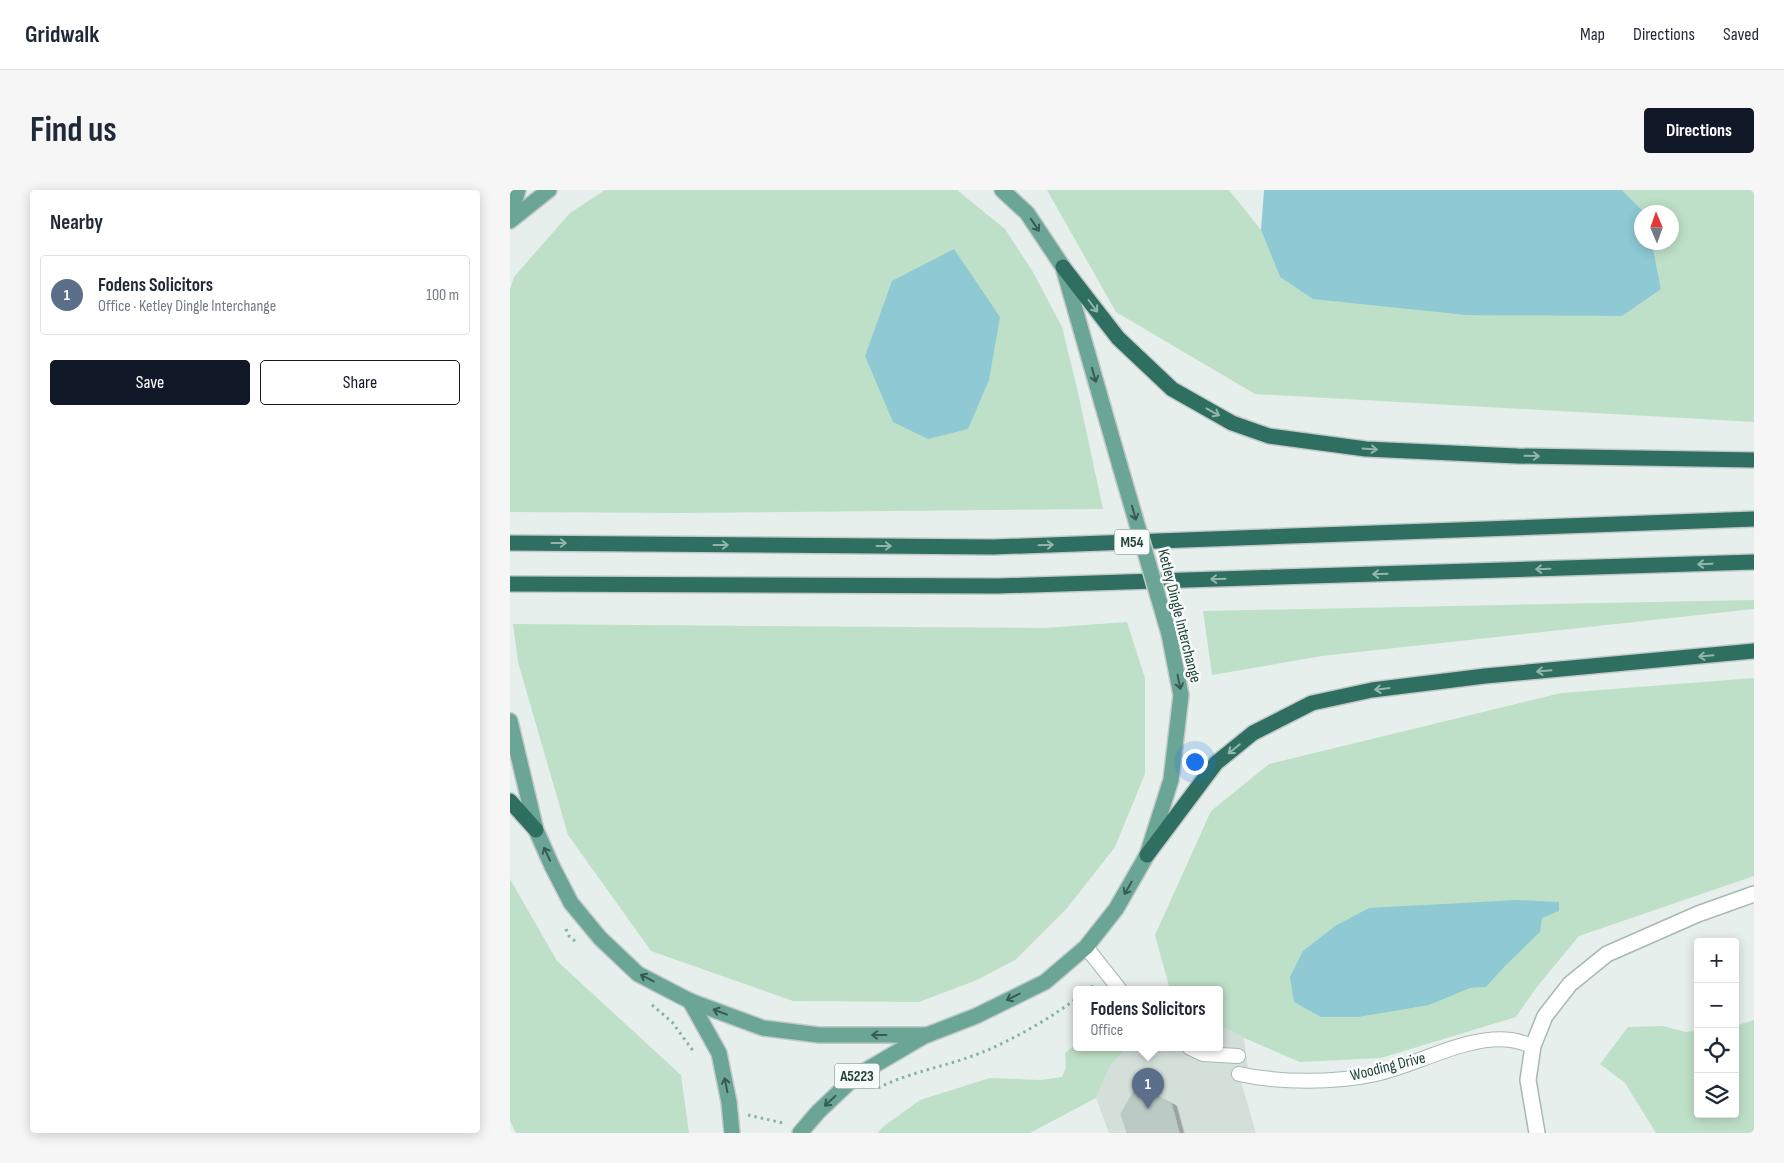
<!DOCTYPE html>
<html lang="en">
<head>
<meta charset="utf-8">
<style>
  :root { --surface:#fff; --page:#f6f6f7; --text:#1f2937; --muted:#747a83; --line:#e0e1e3; --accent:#111827 }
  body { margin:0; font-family:"Sofia Sans Condensed",sans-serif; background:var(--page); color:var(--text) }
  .controls { position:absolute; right:15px; bottom:15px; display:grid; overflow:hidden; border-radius:5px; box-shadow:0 2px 12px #0003 }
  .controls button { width:45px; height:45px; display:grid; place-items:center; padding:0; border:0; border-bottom:1px solid var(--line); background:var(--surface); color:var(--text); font:25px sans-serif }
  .compass { position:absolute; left:1124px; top:15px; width:45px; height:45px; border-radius:50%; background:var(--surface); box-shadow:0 2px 12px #0003; rotate:358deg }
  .you { position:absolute; left:684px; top:571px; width:18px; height:18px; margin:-12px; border:4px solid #fff; border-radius:50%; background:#1a73e8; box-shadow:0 0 0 8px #1a73e833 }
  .badge { display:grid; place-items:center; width:32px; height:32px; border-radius:50%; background:var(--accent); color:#fff; font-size:16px; font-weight:700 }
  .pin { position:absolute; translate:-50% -41px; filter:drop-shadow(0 1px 2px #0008) }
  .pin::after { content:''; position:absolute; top:26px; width:18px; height:15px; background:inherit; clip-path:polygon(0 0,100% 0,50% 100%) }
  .popup { position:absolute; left:563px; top:796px; width:150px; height:65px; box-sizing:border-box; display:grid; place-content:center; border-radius:5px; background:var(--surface); filter:drop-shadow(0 1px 4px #0005); font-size:16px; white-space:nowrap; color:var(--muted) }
  .popup b { font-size:19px; color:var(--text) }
  .popup::after { content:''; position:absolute; left:50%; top:100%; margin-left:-10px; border:10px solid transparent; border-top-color:var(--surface) }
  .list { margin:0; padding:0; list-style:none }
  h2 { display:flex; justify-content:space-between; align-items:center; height:65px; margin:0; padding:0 20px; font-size:21px }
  h2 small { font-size:16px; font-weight:400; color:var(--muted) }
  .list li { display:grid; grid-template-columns:32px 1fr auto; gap:15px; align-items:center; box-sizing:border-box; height:80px; margin:0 10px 10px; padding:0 10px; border:1px solid var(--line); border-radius:5px }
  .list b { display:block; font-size:19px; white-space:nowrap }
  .list p { margin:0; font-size:16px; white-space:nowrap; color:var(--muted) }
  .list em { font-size:16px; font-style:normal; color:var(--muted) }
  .actions { display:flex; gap:10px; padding:15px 20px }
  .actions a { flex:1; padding:11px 0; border:1px solid var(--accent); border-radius:5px; text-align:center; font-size:18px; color:var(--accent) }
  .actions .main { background:var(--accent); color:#fff }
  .icon { flex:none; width:28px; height:28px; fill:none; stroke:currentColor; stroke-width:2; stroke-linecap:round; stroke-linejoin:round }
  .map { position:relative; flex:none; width:1244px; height:943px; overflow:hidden; border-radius:5px }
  header { display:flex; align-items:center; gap:30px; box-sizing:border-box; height:70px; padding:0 25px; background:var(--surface); border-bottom:1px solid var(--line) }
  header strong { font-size:24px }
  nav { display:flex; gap:28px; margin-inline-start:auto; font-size:18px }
  .intro { display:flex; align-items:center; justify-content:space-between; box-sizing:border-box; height:120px; padding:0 30px }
  h1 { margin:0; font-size:35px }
  .button { padding:12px 22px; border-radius:5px; background:var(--accent); color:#fff; font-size:18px; font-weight:700 }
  main { display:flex; gap:30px; padding:0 30px }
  aside { flex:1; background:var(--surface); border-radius:5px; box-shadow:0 2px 12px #0003 }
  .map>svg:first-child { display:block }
</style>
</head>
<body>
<header>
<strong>Gridwalk</strong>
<nav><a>Map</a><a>Directions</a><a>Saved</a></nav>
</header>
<div class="intro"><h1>Find us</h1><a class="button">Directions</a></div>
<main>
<aside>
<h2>Nearby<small></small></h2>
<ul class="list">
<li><span class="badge" style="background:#5c6f8a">1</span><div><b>Fodens Solicitors</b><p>Office · Ketley Dingle Interchange</p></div><em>100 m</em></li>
</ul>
<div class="actions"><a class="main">Save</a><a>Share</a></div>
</aside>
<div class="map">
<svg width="1244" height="943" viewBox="0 0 1244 943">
  <defs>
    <filter id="shadow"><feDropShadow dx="5.5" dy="3" stdDeviation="0" flood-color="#0004"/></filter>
  </defs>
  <rect width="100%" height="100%" fill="#e6efeb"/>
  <!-- built -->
  <polygon fill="#d4dfda" points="709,834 734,848 738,879 727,878 746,943 599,943 586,908 601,874 617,858 709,858"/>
  <!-- green -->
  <g fill="#bfe0c8" fill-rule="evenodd">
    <polygon points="95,0 447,0 495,39 523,82 552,137 567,198 593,319 172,323 0,322 0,99 4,87 60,23"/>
    <polygon points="537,0 719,0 751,40 770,87 1151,99 1142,53 1162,52 1162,22 1134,22 1112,0 1244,0 1244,232 745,204 606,122"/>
    <polygon points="1244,410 1244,419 812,466 702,485 693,421"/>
    <polygon points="617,432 635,488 635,584 605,657 558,717 505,770 467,790 409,812 283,811 141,761 58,645 8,472 3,434 534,438"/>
    <path d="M1244 488V686L1069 746 1026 798 1006 827 871 868 790 872 734 848 709 834V800H660L645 745 701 621 759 574 1051 503ZM1007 710 997 774 976 797 960 798Z"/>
    <polygon points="0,689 47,771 171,885 179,943 6,943 0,931"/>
    <polygon points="1244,830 1244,943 1146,943 1115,893 1090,874 1118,837 1153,836 1176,842 1188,840 1188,924 1225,924 1225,836"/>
    <polygon points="567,853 567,858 617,858 601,874 586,908 520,943 367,943 374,936 410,910 480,888 530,890 552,887 556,877 555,863"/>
  </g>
  <!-- water -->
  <g fill="#8ec9d4">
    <polygon points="754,0 1112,0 1134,22 1132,22 1132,52 1142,53 1151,99 1112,126 956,125 803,109 770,87 751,40"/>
    <polygon points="444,59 490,127 479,190 458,239 418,249 383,232 355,166 382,91"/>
    <polygon points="1007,710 1049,712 1049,721 1032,728 1030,742 997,774 976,797 960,798 919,815 848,827 811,827 784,812 780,787 793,761 825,736 859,718"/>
  </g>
  <!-- building -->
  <polygon fill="#bbcac4" stroke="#b8c9c2" filter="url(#shadow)" points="627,895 661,913 669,943 617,943 611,924"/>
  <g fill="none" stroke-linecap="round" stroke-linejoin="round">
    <defs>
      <g id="lane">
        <polyline points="576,757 610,800"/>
        <polyline points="680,858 693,864 728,866"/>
        <path d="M729 884C769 893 826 893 866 884 907 875 959 844 1001 850 1009 851 1016 854 1023 856"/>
      </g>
      <polyline id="street" points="1027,943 1018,890 1023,856 1035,826 1060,794 1097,764 1188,724 1244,704"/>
      <g id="primary">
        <polyline points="492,0 517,23 553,77 610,276"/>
        <polyline points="0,27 8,0"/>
        <polyline points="0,31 39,0"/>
        <polyline points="0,531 26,640 42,676 61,713 90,748 128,784 180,811 253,838 309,845 417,845 466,826 535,792 576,757 606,719 637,665 661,590 671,505 659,444"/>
        <polyline points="180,811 209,863 219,912 222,943"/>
        <polyline points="290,943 308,922 346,886 416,845"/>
      </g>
      <g id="highway">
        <polyline points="553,77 608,148 662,199 722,233 759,246 856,259 1007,266 1244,270"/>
        <polyline points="0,353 483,357 1244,329"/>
        <polyline points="0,394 488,396 1244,372"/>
        <polyline points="0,611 26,640"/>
        <polyline points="637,665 706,573 743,543 802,513 862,500 975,486 1244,461"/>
      </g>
    </defs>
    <!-- lane casing -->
    <use href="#lane" stroke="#a8b8b2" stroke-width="16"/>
    <!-- street casing -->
    <use href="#street" stroke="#a8b8b2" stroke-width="18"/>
    <!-- primary casing -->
    <use href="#primary" stroke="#c2cac8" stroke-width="18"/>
    <!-- highway casing -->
    <use href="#highway" stroke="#c2cac8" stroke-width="18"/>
    <!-- path -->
    <g stroke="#86b3a5" stroke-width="3" stroke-dasharray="2.5 4" stroke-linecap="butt">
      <polyline points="56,739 59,746 66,752"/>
      <polyline points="576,800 583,796"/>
      <polyline points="142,815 162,832 184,862"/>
      <path d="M368 898C402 881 439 876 473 862 504 849 541 828 567 808"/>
      <polyline points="238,925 273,933"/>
    </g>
    <!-- lane -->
    <use href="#lane" stroke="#fff" stroke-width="14"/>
    <!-- street -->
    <use href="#street" stroke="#fff" stroke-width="15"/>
    <!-- primary -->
    <use href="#primary" stroke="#6aa596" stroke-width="15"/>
    <!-- highway -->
    <use href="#highway" stroke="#2f6f62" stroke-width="15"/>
    <defs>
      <polyline id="primary-bridge" points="610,276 659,444"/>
    </defs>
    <!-- primary-bridge casing -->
    <use href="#primary-bridge" stroke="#c2cac8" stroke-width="18" stroke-linecap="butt"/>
    <!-- primary-bridge -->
    <use href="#primary-bridge" stroke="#6aa596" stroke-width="15"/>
  </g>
  <!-- one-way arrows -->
  <defs><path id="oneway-shaft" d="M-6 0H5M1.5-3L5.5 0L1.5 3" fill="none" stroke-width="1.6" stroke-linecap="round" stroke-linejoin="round" transform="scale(1.25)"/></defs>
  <g stroke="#365b51">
    <use href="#oneway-shaft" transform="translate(525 35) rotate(56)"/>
    <use href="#oneway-shaft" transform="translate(584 185) rotate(74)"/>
    <use href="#oneway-shaft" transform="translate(624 323) rotate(74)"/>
    <use href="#oneway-shaft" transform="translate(669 492) rotate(79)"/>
    <use href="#oneway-shaft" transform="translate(37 664) rotate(-115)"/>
    <use href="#oneway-shaft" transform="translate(618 698) rotate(120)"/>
    <use href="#oneway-shaft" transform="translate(137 788) rotate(-153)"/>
    <use href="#oneway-shaft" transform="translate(503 807) rotate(153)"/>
    <use href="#oneway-shaft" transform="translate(210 822) rotate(-159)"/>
    <use href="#oneway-shaft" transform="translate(369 845) rotate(180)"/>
    <use href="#oneway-shaft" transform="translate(216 895) rotate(-101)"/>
    <use href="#oneway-shaft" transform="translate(320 911) rotate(137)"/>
  </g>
  <g stroke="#93b5ae">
    <use href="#oneway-shaft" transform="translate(583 116) rotate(53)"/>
    <use href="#oneway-shaft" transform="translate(703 222) rotate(29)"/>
    <use href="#oneway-shaft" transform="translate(860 259) rotate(4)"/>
    <use href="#oneway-shaft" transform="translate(1022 266) rotate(1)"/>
    <use href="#oneway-shaft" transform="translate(49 353)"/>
    <use href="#oneway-shaft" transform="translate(211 355)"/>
    <use href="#oneway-shaft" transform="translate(536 355) rotate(-2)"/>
    <use href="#oneway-shaft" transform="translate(374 356)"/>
    <use href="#oneway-shaft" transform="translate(1195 374) rotate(178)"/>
    <use href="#oneway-shaft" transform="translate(1033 379) rotate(178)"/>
    <use href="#oneway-shaft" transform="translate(870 384) rotate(178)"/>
    <use href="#oneway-shaft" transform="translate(708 389) rotate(178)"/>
    <use href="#oneway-shaft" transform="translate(1196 466) rotate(175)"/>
    <use href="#oneway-shaft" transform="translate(1034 481) rotate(175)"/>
    <use href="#oneway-shaft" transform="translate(872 499) rotate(173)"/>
    <use href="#oneway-shaft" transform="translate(724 559) rotate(141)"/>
  </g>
  <g text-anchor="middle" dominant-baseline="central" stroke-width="5" stroke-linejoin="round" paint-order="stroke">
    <!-- shield labels -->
    <g fill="#f7fbf9" stroke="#637a73" stroke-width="1">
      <rect x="604.5" y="339.5" width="35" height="25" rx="4"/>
      <rect x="324.5" y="873.5" width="45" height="25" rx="4"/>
    </g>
    <g font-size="15" font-weight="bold" fill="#24423a">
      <text x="622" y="352">M54</text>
      <text x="347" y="886">A5223</text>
    </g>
    <!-- street labels -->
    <g font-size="16" fill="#24423a" stroke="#f7fbf9">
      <text transform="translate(669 426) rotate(76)">Ketley Dingle Interchange</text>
      <text transform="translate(878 877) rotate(-14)">Wooding Drive</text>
    </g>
  </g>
</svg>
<div class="controls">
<button>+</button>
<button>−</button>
<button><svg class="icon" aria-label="locate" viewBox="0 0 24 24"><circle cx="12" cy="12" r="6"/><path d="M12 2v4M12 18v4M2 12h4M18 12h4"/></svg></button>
<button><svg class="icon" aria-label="layers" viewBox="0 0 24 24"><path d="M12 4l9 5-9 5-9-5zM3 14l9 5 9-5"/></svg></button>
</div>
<svg class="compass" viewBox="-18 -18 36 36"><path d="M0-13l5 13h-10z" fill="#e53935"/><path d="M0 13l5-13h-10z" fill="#747a83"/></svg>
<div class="you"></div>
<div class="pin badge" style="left:638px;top:919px;background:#5c6f8a">1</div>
<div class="popup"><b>Fodens Solicitors</b>Office</div>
</div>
</main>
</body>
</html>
